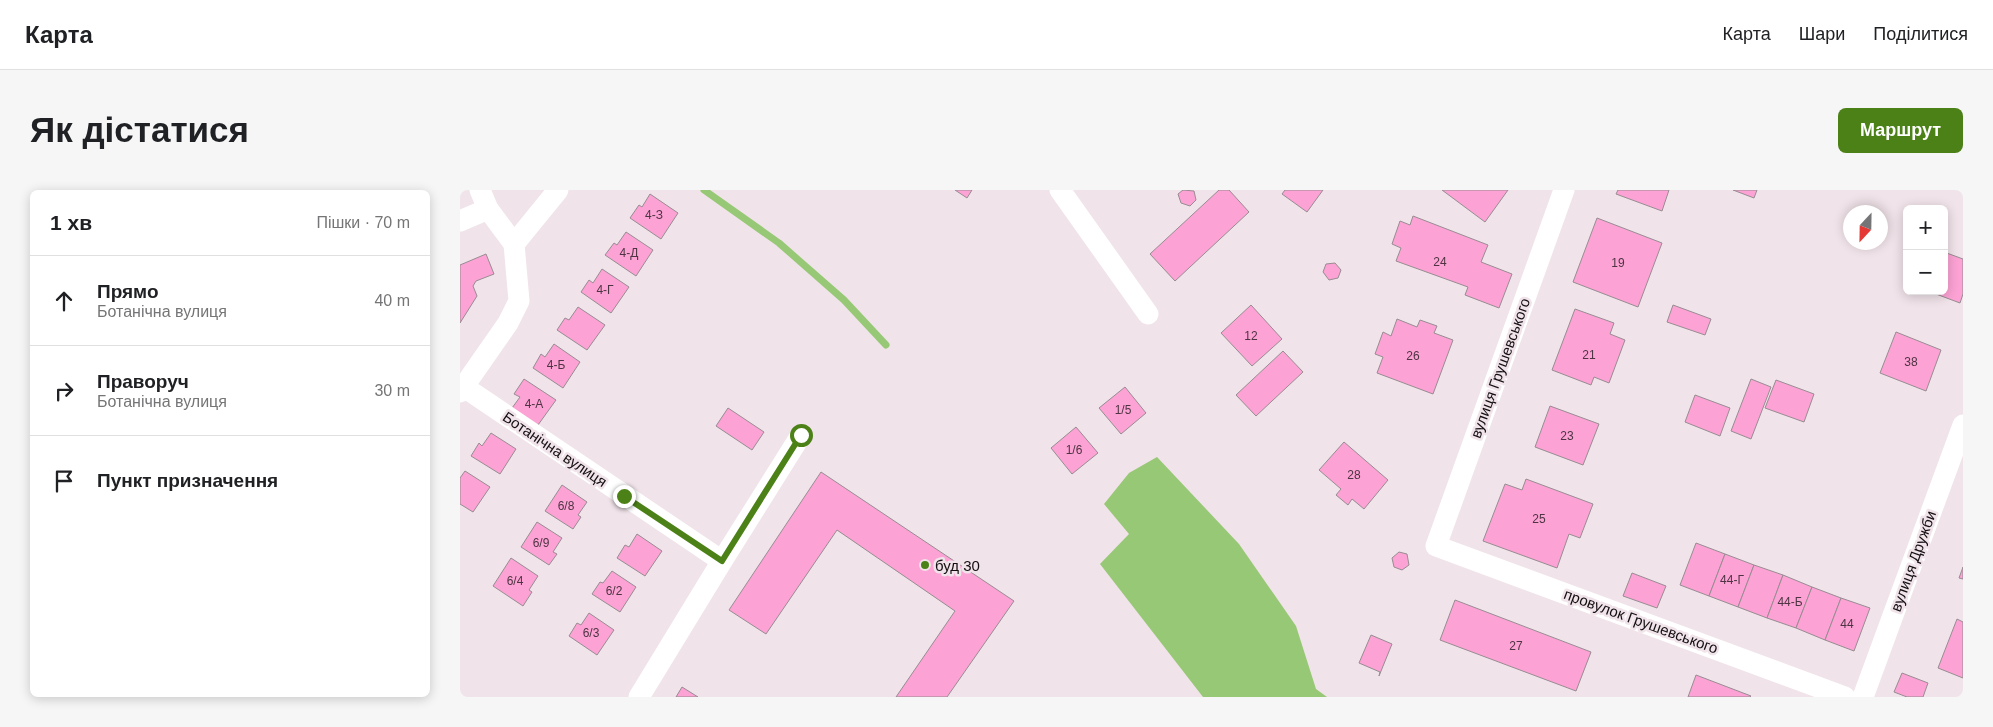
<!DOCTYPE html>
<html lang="uk">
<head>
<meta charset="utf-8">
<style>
  :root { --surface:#fff; --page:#f6f6f6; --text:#202124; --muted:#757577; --line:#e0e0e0; --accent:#4c8117 }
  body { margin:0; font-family:Arial,sans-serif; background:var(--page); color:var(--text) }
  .controls { position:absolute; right:15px; top:15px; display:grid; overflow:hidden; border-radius:8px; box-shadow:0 2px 12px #0003 }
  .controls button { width:45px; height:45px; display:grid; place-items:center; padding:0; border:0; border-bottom:1px solid var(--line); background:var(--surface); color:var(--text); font:25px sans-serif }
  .compass { position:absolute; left:1383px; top:15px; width:45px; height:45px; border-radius:50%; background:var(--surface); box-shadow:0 2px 12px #0003; rotate:202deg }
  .stop { position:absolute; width:15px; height:15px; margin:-11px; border:4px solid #4c8117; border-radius:50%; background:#fff }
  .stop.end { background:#4c8117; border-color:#fff; box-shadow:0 1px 5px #0008 }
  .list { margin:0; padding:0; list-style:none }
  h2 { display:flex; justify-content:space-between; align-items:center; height:65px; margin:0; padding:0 20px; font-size:21px }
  h2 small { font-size:16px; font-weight:400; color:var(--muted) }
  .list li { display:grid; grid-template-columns:32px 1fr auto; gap:15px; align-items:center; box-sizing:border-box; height:90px; padding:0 20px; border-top:1px solid var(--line) }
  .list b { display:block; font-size:19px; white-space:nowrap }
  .list p { margin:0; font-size:16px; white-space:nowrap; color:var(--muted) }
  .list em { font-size:16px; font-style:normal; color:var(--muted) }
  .icon { flex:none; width:28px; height:28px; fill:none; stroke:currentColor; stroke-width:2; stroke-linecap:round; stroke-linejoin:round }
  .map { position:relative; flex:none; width:1503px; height:507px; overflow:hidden; border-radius:8px }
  header { display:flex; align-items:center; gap:30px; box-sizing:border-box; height:70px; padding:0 25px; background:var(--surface); border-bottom:1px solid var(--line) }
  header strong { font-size:24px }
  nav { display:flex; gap:28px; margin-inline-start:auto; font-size:18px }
  .intro { display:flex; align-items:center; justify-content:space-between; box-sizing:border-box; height:120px; padding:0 30px }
  h1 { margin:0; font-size:35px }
  .button { padding:12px 22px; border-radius:8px; background:var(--accent); color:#fff; font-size:18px; font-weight:700 }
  main { display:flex; gap:30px; padding:0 30px }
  aside { flex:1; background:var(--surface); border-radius:8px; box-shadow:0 2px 12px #0003 }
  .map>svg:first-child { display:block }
</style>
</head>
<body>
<header>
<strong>Карта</strong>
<nav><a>Карта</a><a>Шари</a><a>Поділитися</a></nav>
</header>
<div class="intro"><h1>Як дістатися</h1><a class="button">Маршрут</a></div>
<main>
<aside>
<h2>1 хв<small>Пішки · 70 m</small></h2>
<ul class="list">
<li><svg class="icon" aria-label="ahead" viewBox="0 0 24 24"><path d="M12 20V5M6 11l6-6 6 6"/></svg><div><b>Прямо</b><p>Ботанічна вулиця</p></div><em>40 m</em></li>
<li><svg class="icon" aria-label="right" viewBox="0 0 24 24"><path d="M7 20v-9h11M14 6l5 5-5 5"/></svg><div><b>Праворуч</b><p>Ботанічна вулиця</p></div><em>30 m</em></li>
<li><svg class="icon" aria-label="arrive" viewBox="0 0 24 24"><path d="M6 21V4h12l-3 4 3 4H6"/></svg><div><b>Пункт призначення</b></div></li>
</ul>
</aside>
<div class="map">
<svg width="1503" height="507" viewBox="0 0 1503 507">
  <rect width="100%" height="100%" fill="#f0e3e9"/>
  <!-- water -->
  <polygon fill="#97c875" points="697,267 779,354 836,436 856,499 867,507 743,507 640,374 669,344 644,314 669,283"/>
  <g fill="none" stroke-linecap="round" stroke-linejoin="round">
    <!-- stream -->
    <polyline stroke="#97c875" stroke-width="7" points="244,0 319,53 384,110 426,155"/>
  </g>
  <!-- building -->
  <g fill="#fca2d4" stroke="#988c92">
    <polygon points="495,0 512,0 507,8"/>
    <polygon points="723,0 734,1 736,10 730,16 721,13 718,4"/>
    <polygon points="759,0 769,0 789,22 715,91 690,64"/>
    <polygon points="825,0 863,0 847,22 822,4"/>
    <polygon points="982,0 1048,0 1025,32"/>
    <polygon points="1158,0 1209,0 1202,21 1156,4"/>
    <polygon points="1273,0 1297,0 1294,8"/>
    <polygon points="190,4 218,23 201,49 170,28 179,15 182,17"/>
    <polygon points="953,26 1028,55 1021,72 1052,84 1039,118 1005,105 1008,97 936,71 941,58 932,54 940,31 950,35"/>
    <polygon points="1137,28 1202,53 1178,117 1113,92"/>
    <polygon points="166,42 193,60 176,86 145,65 154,53 157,55"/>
    <polygon points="1484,62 1503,69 1503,104 1500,113 1468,101 1484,101"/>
    <polygon points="26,64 34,84 16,91 13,96 17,106 0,133 0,75"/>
    <polygon points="875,73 881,80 878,88 869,90 863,82 866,74"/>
    <polygon points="142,79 169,97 151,123 121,102 129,90 133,93"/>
    <polygon points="791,115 822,149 792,176 761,143"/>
    <polygon points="1213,115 1251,129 1245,145 1207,132"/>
    <polygon points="118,117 145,135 127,160 97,140 105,128 109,130"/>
    <polygon points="1115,119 1154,133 1150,144 1165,150 1149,193 1134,187 1131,195 1092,180"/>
    <polygon points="937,129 957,137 960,130 977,136 974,143 993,150 973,204 917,183 923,167 915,164 923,142 931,146"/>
    <polygon points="1436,142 1481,160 1466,201 1420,183"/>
    <polygon points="94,154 120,172 103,198 73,178 81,164 85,167"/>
    <polygon points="823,161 843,182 796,226 776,205"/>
    <polygon points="64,189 96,210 78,235 52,218 60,207 54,204"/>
    <polygon points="1291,189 1311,197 1291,249 1271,241"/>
    <polygon points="1316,190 1354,204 1344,232 1305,218"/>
    <polygon points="665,197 686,223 661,244 639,218"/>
    <polygon points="1235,205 1270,218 1260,246 1225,232"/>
    <polygon points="1090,216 1139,234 1123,275 1075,257"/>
    <polygon points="268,218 304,242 292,260 256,236"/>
    <polygon points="616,237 638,263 612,284 591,258"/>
    <polygon points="31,243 56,259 40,284 11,266 19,253 22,256"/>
    <polygon points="884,252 928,290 904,319 892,309 888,315 876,305 881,299 859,280"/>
    <polygon points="5,281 30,297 13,322 0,314 0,288"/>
    <polygon points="361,282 554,411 487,507 436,507 495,421 377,340 306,444 269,420"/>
    <polygon points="1066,289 1133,314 1120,348 1109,344 1097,378 1023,351 1045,294 1062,300"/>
    <polygon points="102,295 127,312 118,325 121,327 113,339 85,321"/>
    <polygon points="77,332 102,348 93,362 97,364 89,375 61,357"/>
    <polygon points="177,344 202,361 185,386 157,368 165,355 169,357"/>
    <polygon points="1236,353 1265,364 1249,406 1220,395"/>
    <polygon points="939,362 947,364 949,375 942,380 934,377 932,368"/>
    <polygon points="1265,364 1294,375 1278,417 1249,406"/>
    <polygon points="51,368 78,386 69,400 72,402 63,416 33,396"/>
    <polygon points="1294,375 1323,385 1307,428 1278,417"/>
    <polygon points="1503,377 1503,389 1499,388"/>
    <polygon points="152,381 176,397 160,422 132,404 140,392 143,393"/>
    <polygon points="1172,383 1206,396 1197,418 1163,406"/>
    <polygon points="1323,385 1352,397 1336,438 1307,428"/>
    <polygon points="1352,397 1381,408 1365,450 1336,438"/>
    <polygon points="1381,408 1410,418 1394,461 1365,450"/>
    <polygon points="995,410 1131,462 1116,501 980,450"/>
    <polygon points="129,423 154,440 137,465 109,446 117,433 121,435"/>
    <polygon points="1497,429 1503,432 1503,488 1478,478"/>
    <polygon points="911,445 932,454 919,486 920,482 899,473"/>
    <polygon points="1442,483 1468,493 1463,507 1447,507 1434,502"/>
    <polygon points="1236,485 1291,506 1290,507 1228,507"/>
    <polygon points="222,497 238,507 216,507"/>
  </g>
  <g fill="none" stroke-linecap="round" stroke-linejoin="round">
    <!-- street -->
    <g stroke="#fff" stroke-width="21">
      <polyline points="20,0 28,19 54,54"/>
      <polyline points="600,0 688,124"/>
      <polyline points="1104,0 976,356 1385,507"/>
      <polyline points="0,31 28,19"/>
      <polyline points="4,197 262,371"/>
      <polyline points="0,202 48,133 59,111 54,54 98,0"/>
      <polyline points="179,507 262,371 341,245"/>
      <polyline points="1403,507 1503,235"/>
    </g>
  </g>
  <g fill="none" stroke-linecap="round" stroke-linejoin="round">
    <!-- route -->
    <polyline stroke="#4c8117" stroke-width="6" points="164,306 262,371 341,245"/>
  </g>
  <!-- markers -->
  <circle fill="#4c8117" stroke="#f0e3e9" stroke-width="2" cx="465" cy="375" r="5"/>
  <g text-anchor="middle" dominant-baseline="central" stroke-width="5" stroke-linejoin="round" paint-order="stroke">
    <!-- number labels -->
    <g font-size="12" fill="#4d3442">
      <text x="194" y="25">4-З</text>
      <text x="169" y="63">4-Д</text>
      <text x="980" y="72">24</text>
      <text x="1158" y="73">19</text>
      <text x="145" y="100">4-Г</text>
      <text x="791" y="146">12</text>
      <text x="1129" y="165">21</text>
      <text x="953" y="166">26</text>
      <text x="1451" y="172">38</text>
      <text x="96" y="175">4-Б</text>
      <text x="74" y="214">4-А</text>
      <text x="663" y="220">1/5</text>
      <text x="1107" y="246">23</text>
      <text x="614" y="260">1/6</text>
      <text x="894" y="285">28</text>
      <text x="106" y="316">6/8</text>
      <text x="1079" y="329">25</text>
      <text x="81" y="353">6/9</text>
      <text x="1272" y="390">44-Г</text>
      <text x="55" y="391">6/4</text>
      <text x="154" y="401">6/2</text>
      <text x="1330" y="412">44-Б</text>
      <text x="1387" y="434">44</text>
      <text x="131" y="443">6/3</text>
      <text x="1056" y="456">27</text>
    </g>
    <!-- street labels -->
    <g font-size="15" fill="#130f11" stroke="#f0e3e9">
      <text transform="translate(1040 178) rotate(-70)">вулиця Грушевського</text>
      <text transform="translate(95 259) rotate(34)">Ботанічна вулиця</text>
      <text transform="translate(1453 371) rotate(-70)">вулиця Дружби</text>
      <text transform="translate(1181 431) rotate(20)">провулок Грушевського</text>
    </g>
    <!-- poi labels -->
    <g font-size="15" fill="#130f11" stroke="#f0e3e9" text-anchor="start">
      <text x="475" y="375">буд 30</text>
    </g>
  </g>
</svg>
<div class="controls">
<button>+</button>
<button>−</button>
</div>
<svg class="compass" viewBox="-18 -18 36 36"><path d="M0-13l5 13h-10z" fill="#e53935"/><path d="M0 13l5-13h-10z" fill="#757577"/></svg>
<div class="stop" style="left:341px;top:245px"></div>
<div class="stop end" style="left:164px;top:306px"></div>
</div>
</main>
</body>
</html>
